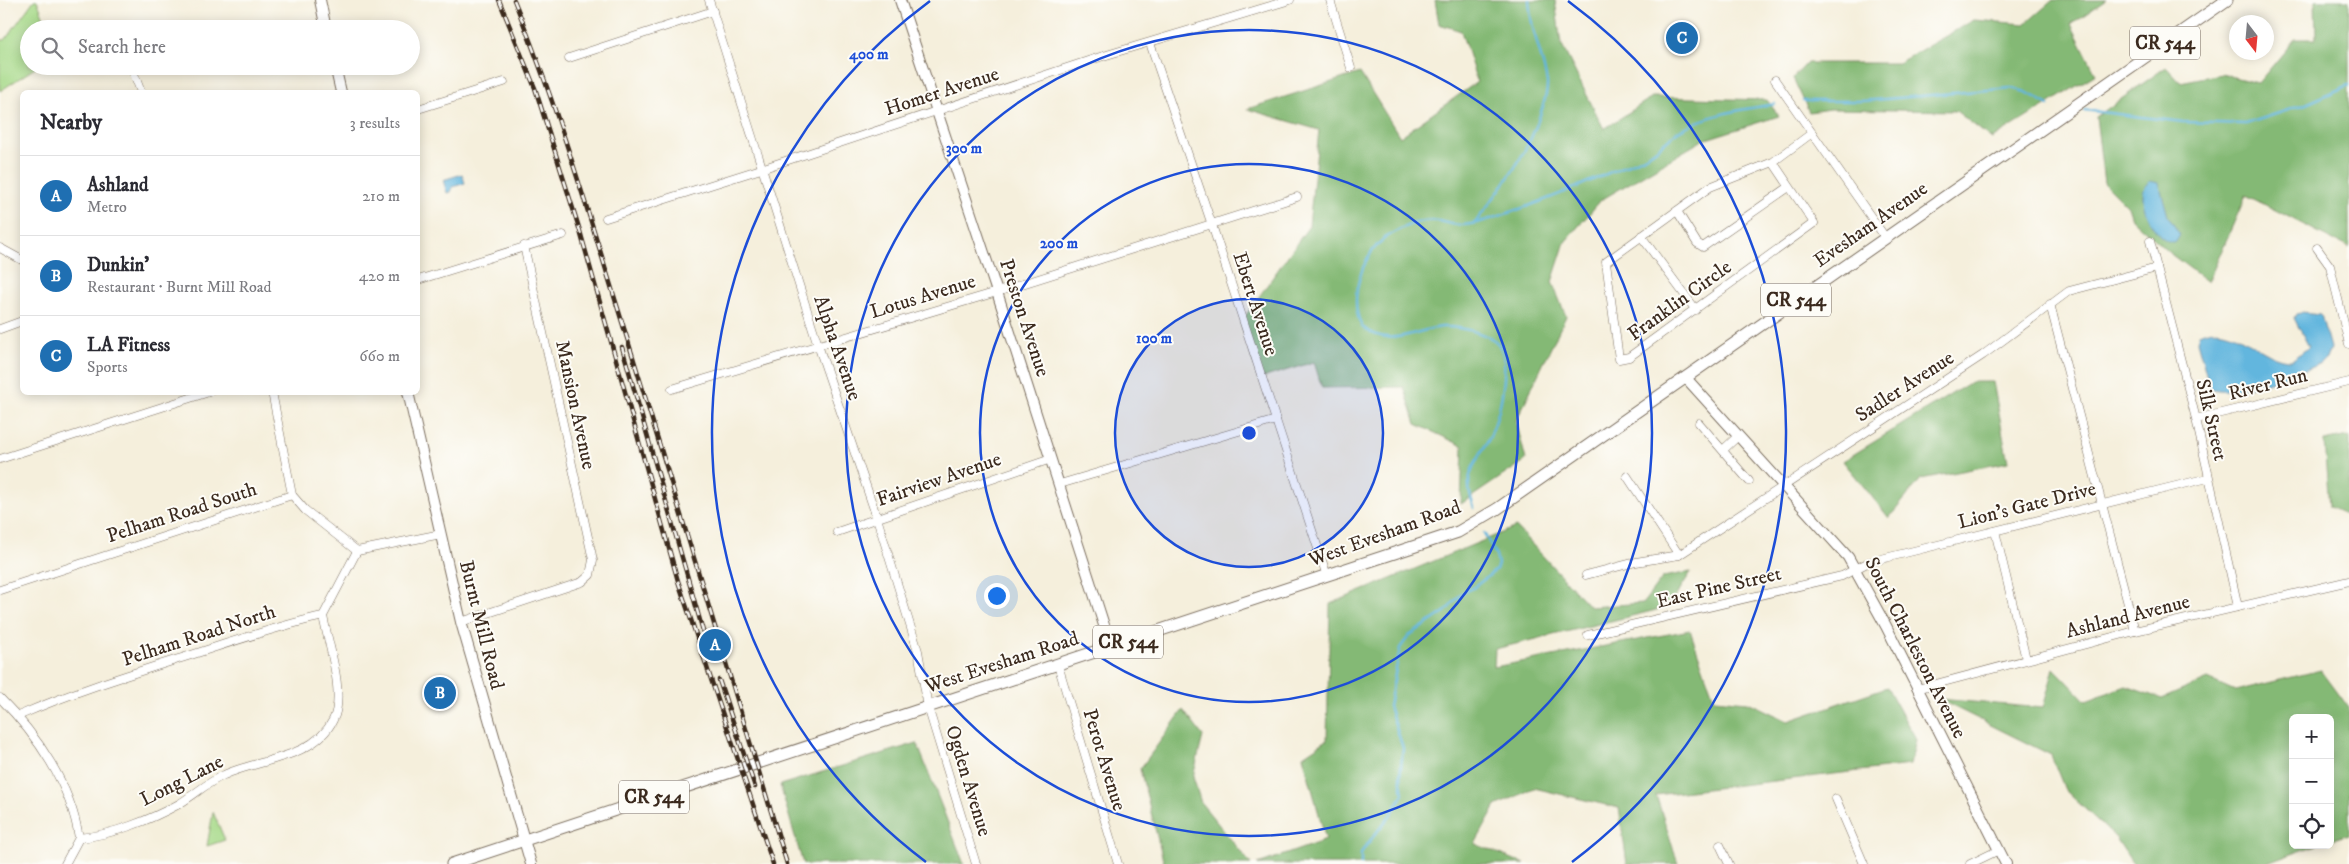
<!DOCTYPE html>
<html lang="en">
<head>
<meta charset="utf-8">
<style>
  :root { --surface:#fff; --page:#f2f2f3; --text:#2b2b33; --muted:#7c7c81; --line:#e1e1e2; --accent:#1f6fb2 }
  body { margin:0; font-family:"IM FELL DW Pica",serif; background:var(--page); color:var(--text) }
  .controls { position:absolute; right:15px; bottom:15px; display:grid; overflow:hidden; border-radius:8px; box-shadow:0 2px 12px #0003 }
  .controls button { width:45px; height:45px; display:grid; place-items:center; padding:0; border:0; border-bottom:1px solid var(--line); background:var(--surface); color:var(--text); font:25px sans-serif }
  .compass { position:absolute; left:2229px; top:15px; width:45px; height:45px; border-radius:50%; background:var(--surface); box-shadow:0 2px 12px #0003; rotate:164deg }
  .you { position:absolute; left:996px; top:595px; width:18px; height:18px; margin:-12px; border:4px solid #fff; border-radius:50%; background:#1a73e8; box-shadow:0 0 0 8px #1a73e833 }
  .badge { display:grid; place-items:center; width:32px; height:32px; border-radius:50%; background:var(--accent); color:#fff; font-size:16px; font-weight:700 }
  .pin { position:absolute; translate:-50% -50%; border:2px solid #fff; box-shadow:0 1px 5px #0006 }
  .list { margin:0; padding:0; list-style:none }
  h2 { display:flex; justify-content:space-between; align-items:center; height:65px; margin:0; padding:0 20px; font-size:21px }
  h2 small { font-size:16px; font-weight:400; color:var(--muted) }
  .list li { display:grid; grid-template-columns:32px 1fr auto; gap:15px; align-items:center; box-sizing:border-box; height:80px; padding:0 20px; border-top:1px solid var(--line) }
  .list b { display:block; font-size:19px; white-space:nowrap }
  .list p { margin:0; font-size:16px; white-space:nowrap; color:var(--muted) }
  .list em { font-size:16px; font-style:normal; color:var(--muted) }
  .icon { flex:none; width:28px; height:28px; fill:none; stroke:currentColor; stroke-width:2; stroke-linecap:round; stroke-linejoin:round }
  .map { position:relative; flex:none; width:2349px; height:864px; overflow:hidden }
  .search { position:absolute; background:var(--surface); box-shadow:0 2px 12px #0003; left:20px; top:20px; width:400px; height:55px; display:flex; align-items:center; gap:12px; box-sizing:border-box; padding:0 18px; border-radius:28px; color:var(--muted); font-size:19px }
  .panel { position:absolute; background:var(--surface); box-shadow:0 2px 12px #0003; left:20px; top:90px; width:400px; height:305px; border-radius:8px }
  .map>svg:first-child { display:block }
</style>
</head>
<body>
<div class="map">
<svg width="2349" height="864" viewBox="0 0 2349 864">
  <rect width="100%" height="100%" fill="#fdfcf7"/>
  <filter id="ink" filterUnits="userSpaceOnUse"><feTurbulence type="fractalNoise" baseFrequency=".02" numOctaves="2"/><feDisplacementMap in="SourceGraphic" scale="10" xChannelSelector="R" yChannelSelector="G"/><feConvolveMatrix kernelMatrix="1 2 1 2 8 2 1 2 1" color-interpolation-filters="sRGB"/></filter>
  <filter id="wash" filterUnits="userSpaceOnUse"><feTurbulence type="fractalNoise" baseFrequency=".0096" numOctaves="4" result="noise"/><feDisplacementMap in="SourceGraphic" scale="20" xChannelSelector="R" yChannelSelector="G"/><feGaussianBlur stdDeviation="1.12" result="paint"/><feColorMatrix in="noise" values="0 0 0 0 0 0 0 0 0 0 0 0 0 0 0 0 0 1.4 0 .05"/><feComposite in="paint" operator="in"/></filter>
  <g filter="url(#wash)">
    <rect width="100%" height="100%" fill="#f5efdc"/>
    <!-- green -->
    <g fill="#a6d988" stroke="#708253">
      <polygon points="34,0 37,0 48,29 29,29 29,66 38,66 0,91 0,40 5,40"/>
      <polygon points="213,812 225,840 207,846"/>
    </g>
    <!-- forest -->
    <g fill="#84b974" stroke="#607249">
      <polygon points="1435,0 1555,0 1561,44 1604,129 1652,97 1767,100 1779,116 1703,140 1601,200 1565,242 1552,282 1566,316 1516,421 1526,460 1461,504 1463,446 1416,424 1404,387 1322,388 1314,362 1259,379 1241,322 1309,226 1319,130 1247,109 1360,73 1400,137 1477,82 1461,31 1439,24"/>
      <polygon points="2053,0 2106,0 2071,24 2096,74 1992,139 1956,111 1830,109 1809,112 1793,78 1807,63 1898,63 1974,20 2025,24"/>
      <polygon points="2315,0 2349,0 2349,248 2246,195 2208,282 2168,252 2132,219 2128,207 2104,183 2096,117 2166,67 2180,82 2221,74 2258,83 2295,39 2316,39"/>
      <polygon points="1971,382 1993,382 2008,462 1921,479 1889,518 1843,461"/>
      <polygon points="2349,436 2349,516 2329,507 2324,441"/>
      <polygon points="1516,527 1590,607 1643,603 1663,577 1691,572 1669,607 1495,649 1494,667 1690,630 1714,699 1748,702 1788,721 1887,687 1916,740 1910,765 1656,795 1678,864 1627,864 1619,808 1534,788 1496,806 1475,844 1525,864 1258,864 1326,840 1303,756 1327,740 1330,604"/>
      <polygon points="2054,668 2086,701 2126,686 2162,699 2208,679 2235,691 2321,670 2349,708 2349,834 2330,840 2330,718 2293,718 2293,845 2316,845 2265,864 2133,864 2116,838 2065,790 2051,755 1938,699 2043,708"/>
      <polygon points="1183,710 1203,736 1193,777 1201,803 1251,864 1164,864 1140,769"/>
      <polygon points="917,743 964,864 803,864 780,785"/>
    </g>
    <!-- water -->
    <g fill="#62b6de" stroke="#4e707e">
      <polygon points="462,174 465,183 453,187 451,192 447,193 443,180"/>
      <path d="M2150 181 2159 183 2168 216 2180 235 2176 242C2154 245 2131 193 2150 181Z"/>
      <path d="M2301 313 2321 315 2330 348 2326 359C2308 373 2230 398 2210 388L2197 341 2199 334C2233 317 2262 362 2292 360L2309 347 2294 318 2296 314Z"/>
    </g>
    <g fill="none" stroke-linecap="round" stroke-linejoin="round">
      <!-- stream -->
      <g stroke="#62b6de" stroke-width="2.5">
        <polyline points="1803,101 1863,101 2011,88 2026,92 2049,105"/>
        <polyline points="2084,110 2183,122 2246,124 2306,104 2349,85"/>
        <path d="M1475 223C1502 187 1528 155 1541 112 1544 102 1548 92 1547 82 1542 53 1530 29 1529 0"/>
        <path d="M1474 508C1472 500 1468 491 1469 482 1470 465 1485 450 1491 434 1499 415 1515 354 1494 340 1481 332 1458 326 1442 327 1412 330 1392 349 1362 327 1348 300 1361 256 1385 238 1400 228 1420 218 1438 221 1446 222 1453 225 1460 225 1476 225 1493 218 1508 213 1554 198 1600 177 1644 157 1659 150 1667 138 1680 130 1708 114 1744 109 1775 104"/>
        <polyline points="1361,864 1361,853 1365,847 1392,813 1403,794 1400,776 1403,748 1389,706 1400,648 1409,636 1446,611 1462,593 1473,588 1496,570 1498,564 1496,555 1484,533"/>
      </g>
    </g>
  </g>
  <g filter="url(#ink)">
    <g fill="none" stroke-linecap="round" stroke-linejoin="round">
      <defs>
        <g id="street">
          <polyline points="709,0 818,345 877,518 918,651 928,707 976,864"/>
          <polyline points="1330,0 1351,68"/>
          <polyline points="1150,43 1212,225 1327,576"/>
          <polyline points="569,58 713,11"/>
          <polyline points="131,66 141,92"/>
          <polyline points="1775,80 1885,237"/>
          <polyline points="418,109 504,82"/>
          <polyline points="1773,162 1814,223 1629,357 1619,359 1606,262 1710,187 1773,162 1812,133"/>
          <polyline points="1677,211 1697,243 1703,247 1789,187"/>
          <polyline points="606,218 761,169 1100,57 1290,0"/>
          <polyline points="1641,236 1696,310"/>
          <polyline points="2150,241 2196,419 2238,607"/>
          <polyline points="0,248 22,260"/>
          <polyline points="2317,248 2330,266 2349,344"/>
          <polyline points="418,280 563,235"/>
          <polyline points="2050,304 2135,631"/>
          <polyline points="0,329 22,321"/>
          <polyline points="672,389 997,292 1297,197"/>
          <polyline points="272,392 292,495 305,510 357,551"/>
          <polyline points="2196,419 2349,382"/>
          <polyline points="1699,423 1749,481"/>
          <polyline points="1723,450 1738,436"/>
          <polyline points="0,459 209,392"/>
          <polyline points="1627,476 1679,555"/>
          <polyline points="1060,484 1276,420"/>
          <polyline points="1995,531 2026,659"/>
          <polyline points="837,532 1051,459"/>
          <polyline points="357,551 441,534"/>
          <polyline points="1586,575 1636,562 1679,555 1983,355 2069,291 2157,268"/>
          <polyline points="0,590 292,495"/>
          <polyline points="461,622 582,582 590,575 593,560 524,246"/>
          <polyline points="1588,635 1842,576 1869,562 2208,478"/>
          <polyline points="1058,665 1118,864"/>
          <polyline points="1917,689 2135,631 2349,581"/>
          <path d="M0 698C37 735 71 785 79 838L65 864"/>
          <path d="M18 716C72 692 131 674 188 656 232 642 277 626 323 616L357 551"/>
          <polyline points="1836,799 1864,864"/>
          <path d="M79 838C112 835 150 820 179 804 194 795 208 782 224 775 258 759 314 759 333 720 346 695 328 643 323 616"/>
          <polyline points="1720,845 1729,864"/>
          <polyline points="1970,864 1999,850"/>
        </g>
        <g id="secondary">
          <polyline points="320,0 326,29"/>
          <polyline points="900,0 997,292 1111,647"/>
          <polyline points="335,66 341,92"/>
          <polyline points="1686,378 1848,557 1886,626 2006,864"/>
          <polyline points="408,392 461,622 531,864"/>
        </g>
        <polyline id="primary" points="452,864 1458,532 1497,509 2227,0"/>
      </defs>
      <!-- street casing -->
      <use href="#street" stroke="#7c6f60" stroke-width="9"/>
      <!-- secondary casing -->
      <use href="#secondary" stroke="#7c6f60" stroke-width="12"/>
      <!-- primary casing -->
      <use href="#primary" stroke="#7c6f60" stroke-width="13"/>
      <!-- street -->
      <use href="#street" stroke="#fff" stroke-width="8"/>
      <!-- secondary -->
      <use href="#secondary" stroke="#fff" stroke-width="10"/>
      <!-- primary -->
      <use href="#primary" stroke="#fff" stroke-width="11"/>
      <defs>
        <g id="rail">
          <polyline points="499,0 535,88 580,231 678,581 773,864"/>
          <path d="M514 0C561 115 595 236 632 354 684 524 735 694 787 864"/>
          <polyline points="622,347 705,638"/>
          <polyline points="719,680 755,787"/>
        </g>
      </defs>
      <!-- rail casing -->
      <use href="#rail" stroke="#3b2a1e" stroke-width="4.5"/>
      <!-- rail -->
      <use href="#rail" stroke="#fdfcf7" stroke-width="2.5" stroke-dasharray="8" stroke-linecap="butt"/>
    </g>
  </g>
  <!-- distance rings -->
  <circle cx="1249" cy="433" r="134" fill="#1d4ed8" fill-opacity=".12"/>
  <g fill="none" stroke="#1d4ed8" stroke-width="2.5">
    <circle cx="1249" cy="433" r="134"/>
    <circle cx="1249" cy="433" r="269"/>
    <circle cx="1249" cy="433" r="403"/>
    <path d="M926 862A537 537 0 0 1 930 1M1568 1A537 537 0 0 1 1572 862"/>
  </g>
  <g text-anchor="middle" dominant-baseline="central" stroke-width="4" stroke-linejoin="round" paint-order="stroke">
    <!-- shield labels -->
    <g fill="#fdfcf7" stroke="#75695f" stroke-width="1">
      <rect x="2130" y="26.5" width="70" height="33" rx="4"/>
      <rect x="1761" y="283.5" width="70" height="33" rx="4"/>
      <rect x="1093" y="625.5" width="70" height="33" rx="4"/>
      <rect x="619" y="780.5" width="70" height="33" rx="4"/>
    </g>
    <g font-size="19" font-weight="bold" fill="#3b2a1e">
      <text x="2165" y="43">CR 544</text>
      <text x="1796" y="300">CR 544</text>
      <text x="1128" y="642">CR 544</text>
      <text x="654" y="797">CR 544</text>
    </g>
    <!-- street labels -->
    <g font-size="20" fill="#3b2a1e" stroke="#fdfcf7">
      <text transform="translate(942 92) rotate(-18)">Homer Avenue</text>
      <text transform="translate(1871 225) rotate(-35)">Evesham Avenue</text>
      <text transform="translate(923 297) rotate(-17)">Lotus Avenue</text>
      <text transform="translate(1680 301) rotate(-36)">Franklin Circle</text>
      <text transform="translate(1255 304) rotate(72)">Ebert Avenue</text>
      <text transform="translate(1024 318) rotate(72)">Preston Avenue</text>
      <text transform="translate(837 348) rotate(71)">Alpha Avenue</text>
      <text transform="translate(2268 385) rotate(-14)">River Run</text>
      <text transform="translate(1905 387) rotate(-33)">Sadler Avenue</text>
      <text transform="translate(575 405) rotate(78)">Mansion Avenue</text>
      <text transform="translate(2211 420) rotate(77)">Silk Street</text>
      <text transform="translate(939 480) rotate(-19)">Fairview Avenue</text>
      <text transform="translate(2027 506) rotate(-14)">Lion's Gate Drive</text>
      <text transform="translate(182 513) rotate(-18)">Pelham Road South</text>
      <text transform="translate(1385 534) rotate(-20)">West Evesham Road</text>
      <text transform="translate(1719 588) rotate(-13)">East Pine Street</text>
      <text transform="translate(2128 617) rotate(-14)">Ashland Avenue</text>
      <text transform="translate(481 625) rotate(76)">Burnt Mill Road</text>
      <text transform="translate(199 636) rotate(-18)">Pelham Road North</text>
      <text transform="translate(1915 648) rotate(63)">South Charleston Avenue</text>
      <text transform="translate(1002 663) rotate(-18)">West Evesham Road</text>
      <text transform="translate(1104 760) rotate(73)">Perot Avenue</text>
      <text transform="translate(182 781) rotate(-27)">Long Lane</text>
      <text transform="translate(968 781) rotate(73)">Ogden Avenue</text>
    </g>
  </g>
  <circle cx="1249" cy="433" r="8" fill="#1d4ed8" stroke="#fdfcf7" stroke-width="2.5"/>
  <g font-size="15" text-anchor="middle" font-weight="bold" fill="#1d4ed8" stroke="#fdfcf7" stroke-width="4" stroke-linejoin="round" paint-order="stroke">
    <text x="869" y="59">400 m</text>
    <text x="964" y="153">300 m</text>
    <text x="1059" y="248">200 m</text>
    <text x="1154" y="343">100 m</text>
  </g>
</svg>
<div class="controls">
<button>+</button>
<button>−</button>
<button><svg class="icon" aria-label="locate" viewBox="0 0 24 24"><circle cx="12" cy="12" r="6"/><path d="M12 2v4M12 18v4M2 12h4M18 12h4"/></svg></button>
</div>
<svg class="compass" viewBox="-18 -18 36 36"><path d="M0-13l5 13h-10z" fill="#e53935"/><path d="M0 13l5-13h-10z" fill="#7c7c81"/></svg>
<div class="you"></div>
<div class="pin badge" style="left:715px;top:645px">A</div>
<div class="pin badge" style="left:440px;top:693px">B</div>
<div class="pin badge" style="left:1682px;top:38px">C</div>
<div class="search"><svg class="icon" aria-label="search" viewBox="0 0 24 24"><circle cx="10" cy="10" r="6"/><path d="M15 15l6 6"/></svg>Search here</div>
<section class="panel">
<h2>Nearby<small>3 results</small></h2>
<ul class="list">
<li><span class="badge">A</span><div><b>Ashland</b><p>Metro</p></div><em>210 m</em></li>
<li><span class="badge">B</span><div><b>Dunkin'</b><p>Restaurant · Burnt Mill Road</p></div><em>420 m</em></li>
<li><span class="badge">C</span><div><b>LA Fitness</b><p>Sports</p></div><em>660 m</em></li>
</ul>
</section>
</div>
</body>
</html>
